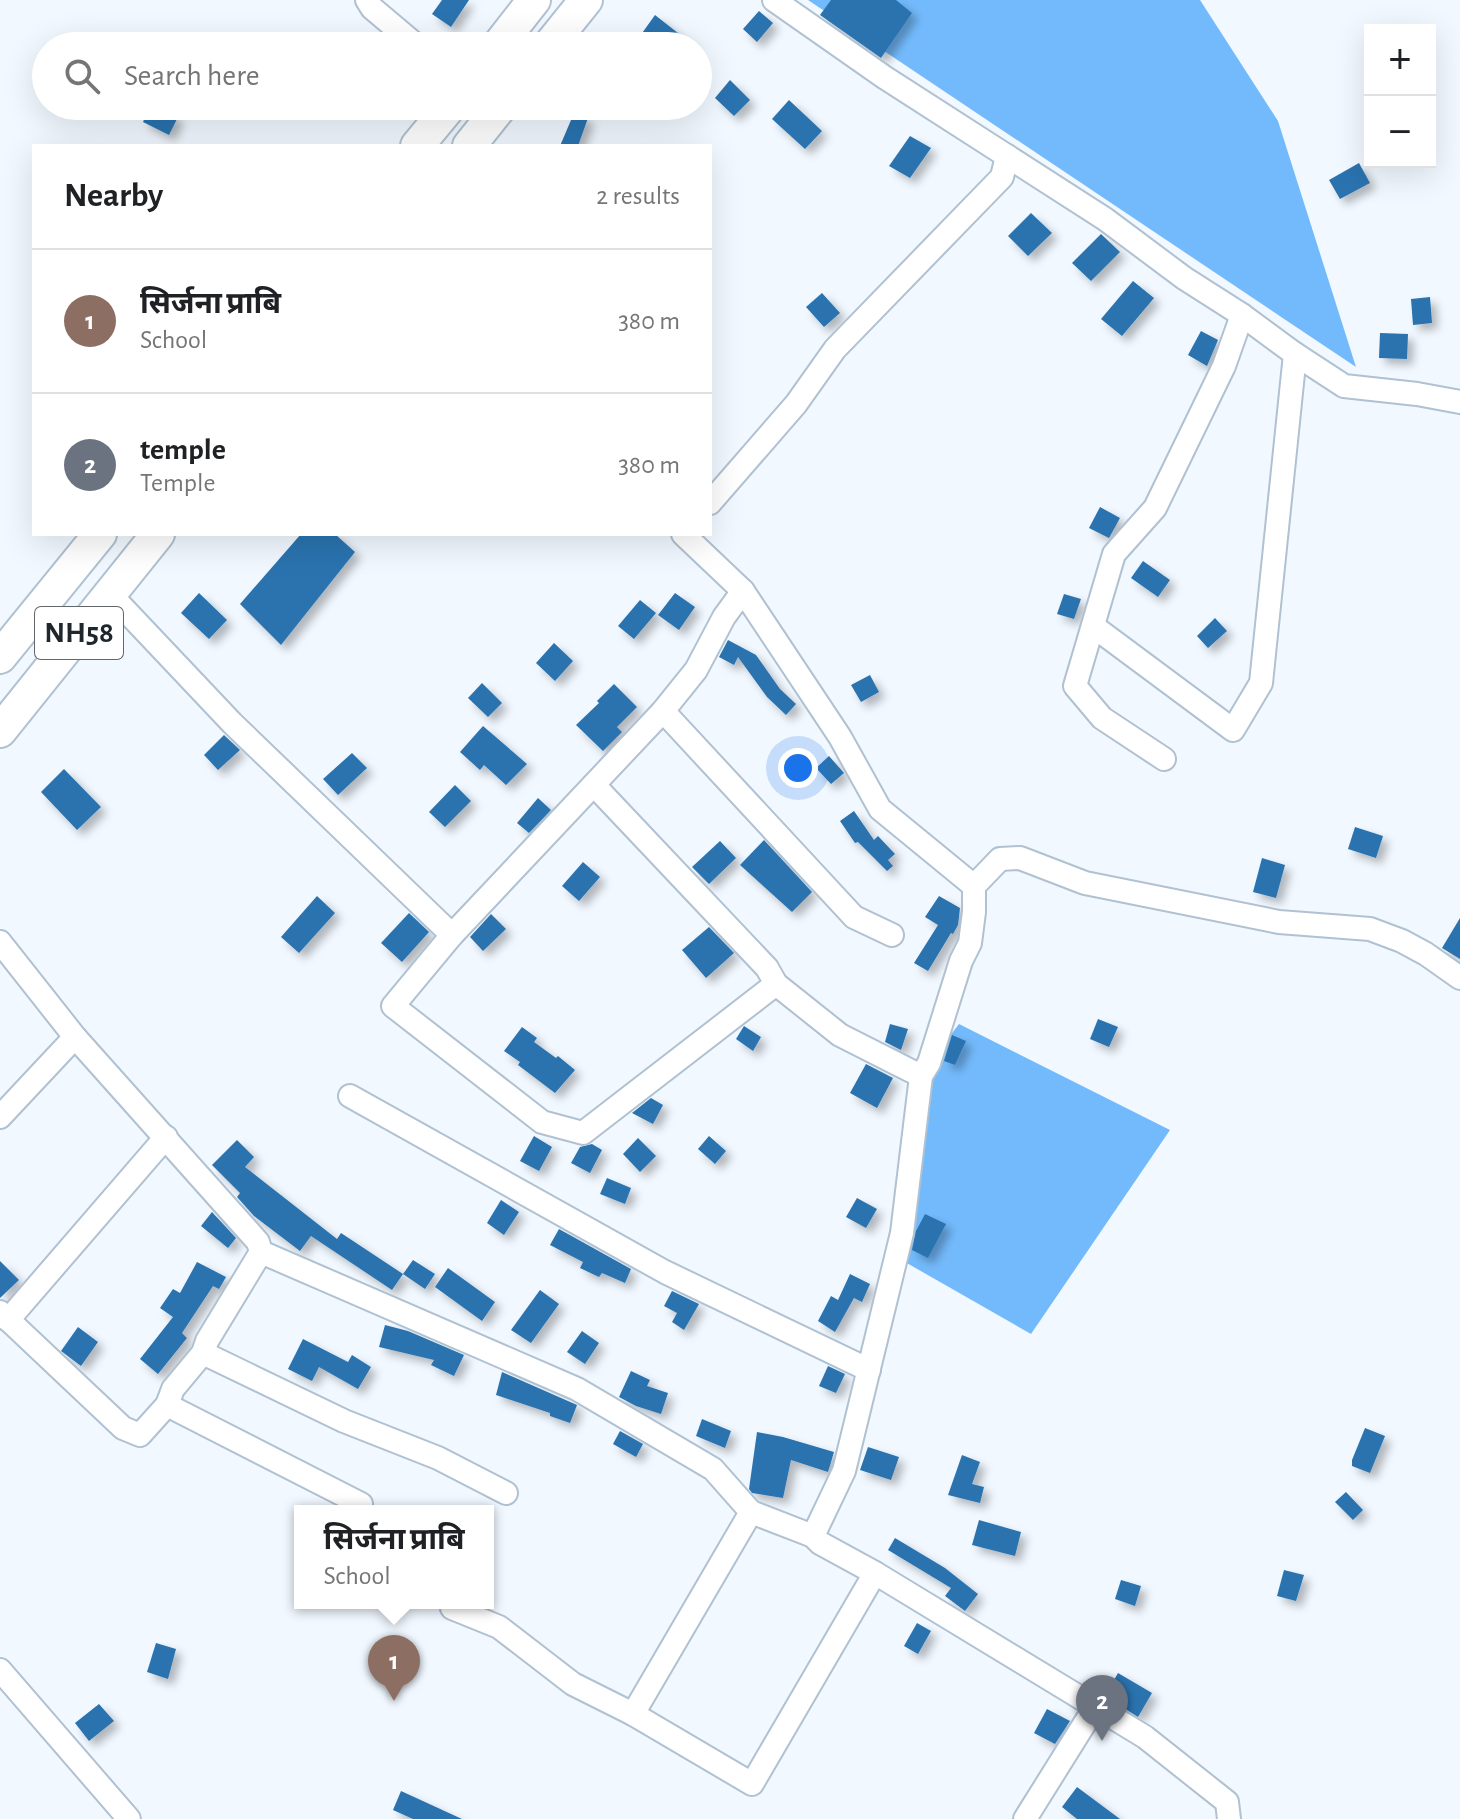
<!DOCTYPE html>
<html lang="en">
<head>
<meta charset="utf-8">
<style>
  :root { --surface:#fff; --page:#f6f6f6; --text:#202124; --muted:#757577; --line:#e0e0e0; --accent:#db2777 }
  body { margin:0; font-family:"Alegreya Sans","Noto Sans Devanagari",sans-serif; background:var(--page); color:var(--text) }
  .controls { position:absolute; right:24px; top:24px; display:grid; overflow:hidden; border-radius:0px; box-shadow:0 8px 32px #0002 }
  .controls button { width:72px; height:72px; display:grid; place-items:center; padding:0; border:0; border-bottom:2px solid var(--line); background:var(--surface); color:var(--text); font:40px sans-serif }
  .you { position:absolute; left:798px; top:768px; width:28px; height:28px; margin:-20px; border:6px solid #fff; border-radius:50%; background:#1a73e8; box-shadow:0 0 0 12px #1a73e833 }
  .badge { display:grid; place-items:center; width:52px; height:52px; border-radius:50%; background:var(--accent); color:#fff; font-size:26px; font-weight:700 }
  .pin { position:absolute; translate:-50% -66px; filter:drop-shadow(0 2px 4px #0008) }
  .pin::after { content:''; position:absolute; top:42px; width:28px; height:24px; background:inherit; clip-path:polygon(0 0,100% 0,50% 100%) }
  .popup { position:absolute; left:294px; top:1505px; width:200px; height:104px; box-sizing:border-box; display:grid; place-content:center; border-radius:0px; background:var(--surface); filter:drop-shadow(0 2px 6px #0005); font-size:26px; white-space:nowrap; color:var(--muted) }
  .popup b { font-size:30px; color:var(--text) }
  .popup::after { content:''; position:absolute; left:50%; top:100%; margin-left:-16px; border:16px solid transparent; border-top-color:var(--surface) }
  .list { margin:0; padding:0; list-style:none }
  h2 { display:flex; justify-content:space-between; align-items:center; height:104px; margin:0; padding:0 32px; font-size:34px }
  h2 small { font-size:26px; font-weight:400; color:var(--muted) }
  .list li { display:grid; grid-template-columns:52px 1fr auto; gap:24px; align-items:center; box-sizing:border-box; height:144px; padding:0 32px; border-top:2px solid var(--line) }
  .list b { display:block; font-size:30px; white-space:nowrap }
  .list p { margin:0; font-size:26px; white-space:nowrap; color:var(--muted) }
  .list em { font-size:26px; font-style:normal; color:var(--muted) }
  .icon { flex:none; width:44px; height:44px; fill:none; stroke:currentColor; stroke-width:2; stroke-linecap:round; stroke-linejoin:round }
  .map { position:relative; flex:none; width:1460px; height:1819px; overflow:hidden }
  .search { position:absolute; background:var(--surface); box-shadow:0 8px 32px #0002; left:32px; top:32px; width:680px; height:88px; display:flex; align-items:center; gap:20px; box-sizing:border-box; padding:0 28px; border-radius:44px; color:var(--muted); font-size:30px }
  .panel { position:absolute; background:var(--surface); box-shadow:0 8px 32px #0002; left:32px; top:144px; width:680px; height:392px; border-radius:0px }
  .map>svg:first-child { display:block }
</style>
</head>
<body>
<div class="map">
<svg width="1460" height="1819" viewBox="0 0 1460 1819">
  <defs>
    <filter id="shadow"><feDropShadow dx="6" dy="6" stdDeviation="4" flood-color="#0004"/></filter>
  </defs>
  <rect width="100%" height="100%" fill="#f1f8ff"/>
  <!-- forest -->
  <g fill="#73bafc">
    <polygon points="808,0 1200,0 1278,121 1356,367"/>
    <polygon points="959,1024 1170,1130 1031,1334 905,1262 929,1063"/>
  </g>
  <!-- building -->
  <g fill="#2a73af" filter="url(#shadow)">
    <polygon points="442,0 469,0 451,27 432,14"/>
    <polygon points="831,0 896,0 912,13 881,58 820,15"/>
    <polygon points="759,11 773,23 757,42 743,29"/>
    <polygon points="655,15 678,33 695,46 653,46 640,36"/>
    <polygon points="730,80 750,100 734,116 715,98"/>
    <polygon points="789,100 822,131 805,149 772,119"/>
    <polygon points="150,106 155,106 178,117 169,135 143,122"/>
    <polygon points="574,113 588,118 578,146 560,146"/>
    <polygon points="910,136 931,148 910,178 889,166"/>
    <polygon points="1359,163 1370,183 1340,199 1329,180"/>
    <polygon points="1031,213 1052,233 1028,256 1008,236"/>
    <polygon points="1101,234 1120,252 1091,281 1072,263"/>
    <polygon points="1133,281 1154,298 1122,336 1101,319"/>
    <polygon points="822,293 840,313 824,327 806,307"/>
    <polygon points="1430,297 1432,323 1413,325 1411,299"/>
    <polygon points="1201,331 1218,340 1207,366 1188,355"/>
    <polygon points="1380,333 1408,334 1407,359 1379,358"/>
    <polygon points="1100,507 1120,518 1109,538 1089,528"/>
    <polygon points="301,534 335,534 355,552 281,645 240,604"/>
    <polygon points="1143,561 1170,580 1158,597 1131,578"/>
    <polygon points="199,593 227,620 209,639 181,613"/>
    <polygon points="675,593 695,607 679,630 658,615"/>
    <polygon points="1064,594 1081,599 1074,619 1057,614"/>
    <polygon points="640,600 656,613 634,639 618,626"/>
    <polygon points="1215,618 1227,631 1208,648 1197,636"/>
    <polygon points="728,640 756,655 780,689 796,704 786,715 767,697 738,657 734,665 719,657"/>
    <polygon points="554,643 573,661 555,681 536,663"/>
    <polygon points="870,675 879,692 861,702 851,685"/>
    <polygon points="482,683 502,703 488,717 468,698"/>
    <polygon points="614,684 637,707 617,727 622,732 603,751 576,725 599,703 597,701"/>
    <polygon points="483,726 527,764 506,785 484,765 480,770 460,752"/>
    <polygon points="224,735 240,750 218,770 204,755"/>
    <polygon points="352,753 367,768 338,795 323,779"/>
    <polygon points="829,756 844,773 831,784 816,768"/>
    <polygon points="64,769 101,807 77,830 41,792"/>
    <polygon points="455,785 471,801 445,827 429,812"/>
    <polygon points="538,798 551,810 529,833 517,823"/>
    <polygon points="854,811 874,840 878,836 895,854 888,860 893,866 887,871 858,842 855,843 840,821"/>
    <polygon points="1355,827 1383,836 1376,858 1348,849"/>
    <polygon points="764,840 812,892 792,912 740,865"/>
    <polygon points="720,841 736,858 709,884 692,867"/>
    <polygon points="1262,858 1285,865 1276,898 1253,892"/>
    <polygon points="583,862 600,877 579,901 562,886"/>
    <polygon points="317,896 335,913 299,953 281,937"/>
    <polygon points="939,896 960,908 958,925 953,934 951,933 928,971 914,963 938,925 925,917"/>
    <polygon points="409,913 429,932 402,962 381,943"/>
    <polygon points="491,914 506,929 483,951 470,937"/>
    <polygon points="1460,918 1460,959 1442,948"/>
    <polygon points="709,927 734,953 706,978 682,950"/>
    <polygon points="1098,1019 1118,1027 1109,1047 1090,1039"/>
    <polygon points="890,1024 908,1029 901,1050 885,1042"/>
    <polygon points="744,1026 761,1037 753,1051 736,1039"/>
    <polygon points="522,1027 537,1038 534,1042 556,1058 558,1056 575,1070 555,1093 518,1065 520,1062 504,1051"/>
    <polygon points="952,1035 966,1041 955,1065 944,1061"/>
    <polygon points="866,1064 893,1078 877,1108 850,1093"/>
    <polygon points="651,1098 663,1105 653,1124 632,1113"/>
    <polygon points="534,1136 552,1147 539,1171 520,1161"/>
    <polygon points="709,1136 726,1151 715,1164 698,1149"/>
    <polygon points="638,1138 656,1156 640,1172 623,1154"/>
    <polygon points="237,1140 254,1157 245,1167 337,1239 341,1233 403,1274 392,1290 311,1236 300,1251 254,1216 237,1197 240,1193 212,1165"/>
    <polygon points="592,1144 602,1150 590,1173 571,1163 580,1147"/>
    <polygon points="607,1178 631,1188 625,1204 600,1194"/>
    <polygon points="857,1198 877,1209 866,1228 846,1217"/>
    <polygon points="501,1200 519,1212 504,1235 487,1223"/>
    <polygon points="212,1212 236,1238 228,1248 201,1226"/>
    <polygon points="925,1214 946,1224 928,1258 912,1250 916,1231"/>
    <polygon points="559,1229 631,1269 625,1283 602,1273 599,1277 580,1268 583,1262 550,1245"/>
    <polygon points="413,1260 435,1274 425,1289 403,1274"/>
    <polygon points="0,1261 19,1280 0,1298"/>
    <polygon points="197,1262 226,1277 219,1289 213,1286 182,1333 187,1338 158,1374 140,1359 173,1317 160,1308 173,1289 180,1293"/>
    <polygon points="448,1268 495,1302 482,1321 435,1287"/>
    <polygon points="850,1274 870,1284 862,1302 854,1298 835,1332 818,1321 831,1296 838,1300"/>
    <polygon points="540,1290 559,1304 531,1343 511,1330"/>
    <polygon points="672,1291 699,1304 684,1330 672,1322 677,1313 664,1306"/>
    <polygon points="385,1325 408,1331 464,1355 454,1376 431,1365 434,1360 379,1347"/>
    <polygon points="78,1327 98,1342 81,1366 61,1351"/>
    <polygon points="582,1331 599,1343 585,1364 567,1352"/>
    <polygon points="303,1339 348,1362 352,1355 371,1367 358,1389 319,1367 312,1381 288,1369"/>
    <polygon points="828,1366 845,1374 836,1393 819,1386"/>
    <polygon points="631,1371 650,1380 647,1386 668,1393 661,1414 636,1406 619,1397"/>
    <polygon points="502,1372 577,1405 570,1423 550,1416 550,1413 496,1395"/>
    <polygon points="702,1419 731,1431 725,1448 696,1436"/>
    <polygon points="1365,1428 1385,1436 1370,1473 1352,1466 1352,1460"/>
    <polygon points="620,1431 643,1444 636,1457 613,1444"/>
    <polygon points="757,1432 783,1437 834,1452 828,1472 791,1460 783,1498 752,1493 749,1489"/>
    <polygon points="868,1447 899,1457 891,1480 860,1470"/>
    <polygon points="962,1455 980,1462 972,1484 984,1487 980,1503 948,1495"/>
    <polygon points="1346,1492 1363,1510 1353,1520 1335,1502"/>
    <polygon points="979,1520 1021,1532 1015,1556 972,1545"/>
    <polygon points="895,1538 945,1568 978,1594 965,1611 945,1596 951,1588 888,1550"/>
    <polygon points="1284,1570 1304,1575 1296,1601 1277,1596"/>
    <polygon points="1121,1580 1141,1586 1135,1606 1115,1599"/>
    <polygon points="917,1623 931,1631 918,1654 904,1646"/>
    <polygon points="156,1643 176,1649 168,1679 147,1672"/>
    <polygon points="1118,1673 1152,1693 1138,1717 1105,1696"/>
    <polygon points="99,1704 114,1721 89,1741 75,1723"/>
    <polygon points="1047,1709 1070,1721 1055,1744 1034,1733"/>
    <polygon points="1077,1787 1120,1819 1077,1819 1062,1807"/>
    <polygon points="401,1791 462,1819 413,1819 393,1810"/>
  </g>
  <g fill="none" stroke-linecap="round" stroke-linejoin="round">
    <defs>
      <g id="minor">
        <polyline points="367,0 372,8 417,46"/>
        <polyline points="774,0 884,77 1105,219 1184,278 1242,315 1295,354 1344,386 1417,394 1460,402"/>
        <polyline points="710,503 796,404 835,349 1002,177 1007,156"/>
        <polyline points="683,534 743,591"/>
        <polyline points="110,594 232,723 452,935"/>
        <polyline points="1093,626 1233,730 1261,683 1295,354"/>
        <polyline points="663,711 854,917 892,935"/>
        <polyline points="1164,759 1102,718 1075,686 1114,554 1155,508 1224,366 1242,315"/>
        <polyline points="594,785 767,968 776,984 840,1035 921,1076"/>
        <polyline points="974,886 1000,859 1020,858 1085,883 1279,922 1370,929 1402,941 1426,954 1460,978"/>
        <polyline points="0,942 75,1037 258,1242 261,1252 577,1389 713,1469 751,1512 813,1536 820,1543 875,1573 1145,1737 1227,1802 1229,1819"/>
        <polyline points="776,984 583,1133 542,1122 393,1006 452,935 663,711 696,670 724,617 743,591 840,737 880,809 974,886 974,912 970,943 961,961 929,1063 921,1076 902,1233 844,1471 813,1536"/>
        <polyline points="350,1096 665,1272 869,1370"/>
        <polyline points="0,1117 75,1037"/>
        <polyline points="0,1312 123,1428 140,1435 167,1405 173,1389 203,1353 207,1341 261,1252"/>
        <polyline points="8,1320 166,1137"/>
        <polyline points="203,1353 344,1421 438,1458 506,1493"/>
        <polyline points="167,1405 361,1504"/>
        <polyline points="452,1608 499,1627 573,1684 633,1714 752,1784 875,1573"/>
        <polyline points="0,1670 129,1819"/>
        <polyline points="633,1714 751,1512"/>
        <polyline points="1025,1819 1095,1707"/>
      </g>
      <g id="highway">
        <polyline points="498,46 534,0"/>
        <polyline points="549,46 586,0"/>
        <polyline points="417,146 450,106"/>
        <polyline points="469,146 501,106"/>
        <polyline points="0,657 100,534"/>
        <polyline points="0,731 158,534"/>
      </g>
    </defs>
    <!-- minor casing -->
    <use href="#minor" stroke="#b0c1d1" stroke-width="26"/>
    <!-- highway casing -->
    <use href="#highway" stroke="#b0c1d1" stroke-width="36"/>
    <!-- minor -->
    <use href="#minor" stroke="#fff" stroke-width="22"/>
    <!-- highway -->
    <use href="#highway" stroke="#fff" stroke-width="32"/>
  </g>
  <g text-anchor="middle" dominant-baseline="central" stroke-width="6" stroke-linejoin="round" paint-order="stroke">
    <!-- shield labels -->
    <rect fill="#fff" stroke="#62676b" stroke-width="2" x="35" y="607" width="88" height="52" rx="6"/>
    <g font-size="30" font-weight="bold" fill="#1f262c">
      <text x="79" y="633">NH58</text>
    </g>
  </g>
</svg>
<div class="controls">
<button>+</button>
<button>−</button>
</div>
<div class="you"></div>
<div class="pin badge" style="left:394px;top:1701px;background:#8d6e63">1</div>
<div class="popup"><b>सिर्जना प्राबि</b>School</div>
<div class="pin badge" style="left:1102px;top:1741px;background:#6b7280">2</div>
<div class="search"><svg class="icon" aria-label="search" viewBox="0 0 24 24"><circle cx="10" cy="10" r="6"/><path d="M15 15l6 6"/></svg>Search here</div>
<section class="panel">
<h2>Nearby<small>2 results</small></h2>
<ul class="list">
<li><span class="badge" style="background:#8d6e63">1</span><div><b>सिर्जना प्राबि</b><p>School</p></div><em>380 m</em></li>
<li><span class="badge" style="background:#6b7280">2</span><div><b>temple</b><p>Temple</p></div><em>380 m</em></li>
</ul>
</section>
</div>
</body>
</html>
